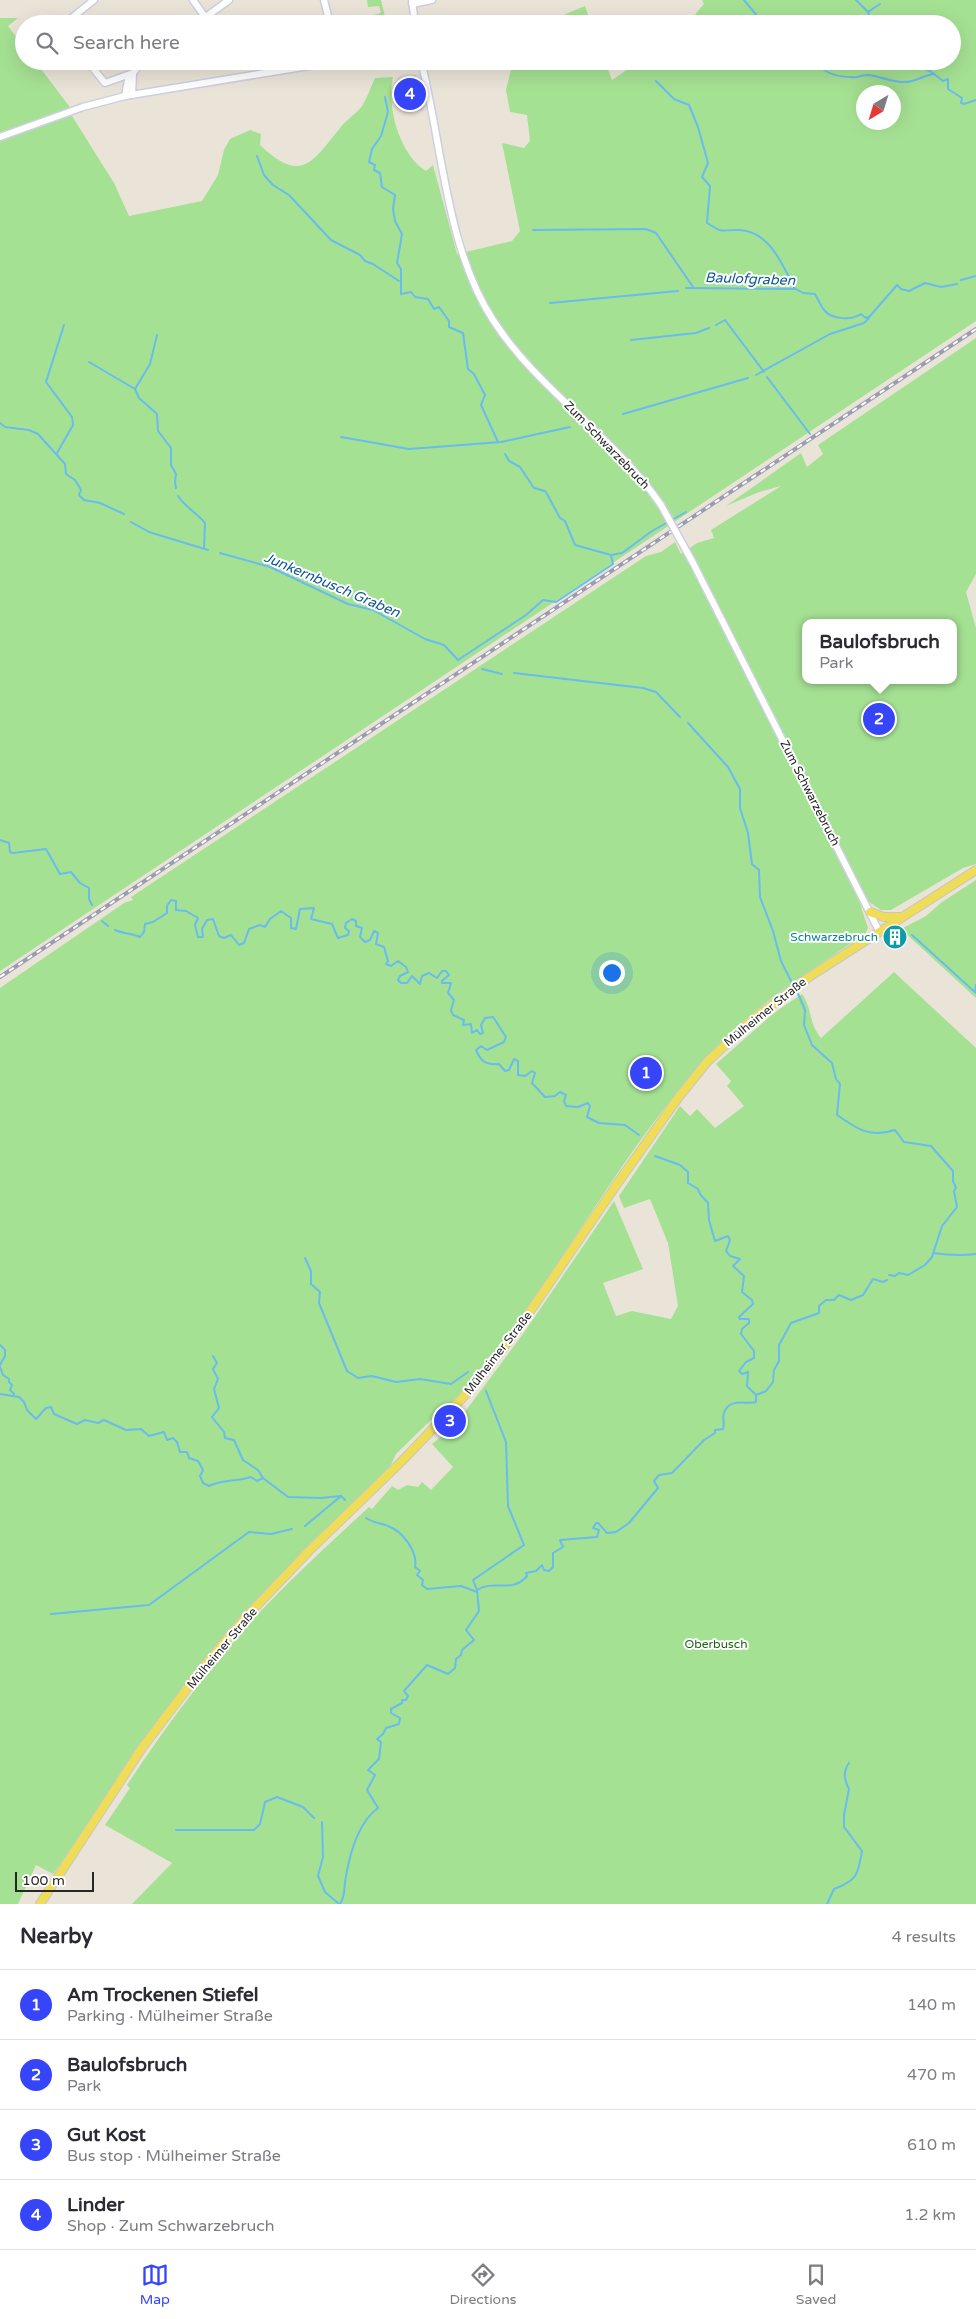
<!DOCTYPE html>
<html lang="en">
<head>
<meta charset="utf-8">
<style>
  :root { --surface:#fff; --page:#f2f2f3; --text:#2b2b33; --muted:#7c7c81; --line:#e1e1e2; --accent:#3645f9 }
  body { margin:0; font-family:"Varela Round",sans-serif; background:var(--page); color:var(--text) }
  .compass { position:absolute; left:856px; top:85px; width:45px; height:45px; border-radius:50%; background:var(--surface); box-shadow:0 5px 20px #0002; rotate:218deg }
  .scale { position:absolute; left:15px; bottom:12px; width:79px; box-sizing:border-box; padding-left:5px; border:2px solid #272727; border-top:0; font-size:14px; line-height:18px; white-space:nowrap; color:#272727; -webkit-text-stroke:4px #fff; paint-order:stroke }
  .you { position:absolute; left:611px; top:972px; width:18px; height:18px; margin:-12px; border:4px solid #fff; border-radius:50%; background:#1a73e8; box-shadow:0 0 0 8px #1a73e833 }
  .badge { display:grid; place-items:center; width:32px; height:32px; border-radius:50%; background:var(--accent); color:#fff; font-size:16px; font-weight:700 }
  .pin { position:absolute; translate:-50% -50%; border:2px solid #fff; box-shadow:0 1px 5px #0006 }
  .popup { position:absolute; left:802px; top:619px; width:155px; height:65px; box-sizing:border-box; display:grid; place-content:center; border-radius:10px; background:var(--surface); filter:drop-shadow(0 1px 4px #0005); font-size:16px; white-space:nowrap; color:var(--muted) }
  .popup b { font-size:19px; color:var(--text) }
  .popup::after { content:''; position:absolute; left:50%; top:100%; margin-left:-10px; border:10px solid transparent; border-top-color:var(--surface) }
  .list { margin:0; padding:0; list-style:none }
  h2 { display:flex; justify-content:space-between; align-items:center; height:65px; margin:0; padding:0 20px; font-size:21px }
  h2 small { font-size:16px; font-weight:400; color:var(--muted) }
  .list li { display:grid; grid-template-columns:32px 1fr auto; gap:15px; align-items:center; box-sizing:border-box; height:70px; padding:0 20px; border-top:1px solid var(--line) }
  .list b { display:block; font-size:19px; white-space:nowrap }
  .list p { margin:0; font-size:16px; white-space:nowrap; color:var(--muted) }
  .list em { font-size:16px; font-style:normal; color:var(--muted) }
  .icon { flex:none; width:28px; height:28px; fill:none; stroke:currentColor; stroke-width:2; stroke-linecap:round; stroke-linejoin:round }
  .map { position:relative; flex:none; width:976px; height:1904px; overflow:hidden }
  .search { position:absolute; background:var(--surface); box-shadow:0 5px 20px #0002; left:15px; right:15px; top:15px; height:55px; display:flex; align-items:center; gap:12px; box-sizing:border-box; padding:0 18px; border-radius:28px; color:var(--muted); font-size:19px }
  .sheet { height:345px; background:var(--surface) }
  nav { display:flex; justify-content:space-around; align-items:center; box-sizing:border-box; height:70px; border-top:1px solid var(--line); background:var(--surface); font-size:14px; color:var(--muted) }
  nav a { display:grid; justify-items:center; gap:2px }
  nav .on { color:var(--accent) }
  .map>svg:first-child { display:block }
</style>
</head>
<body>
<div class="map">
<svg width="976" height="1904" viewBox="0 0 976 1904">
  <rect width="100%" height="100%" fill="#eae4d8"/>
  <!-- industrial -->
  <polygon fill="#dcd9e1" points="416,75 424,110 405,113 398,78"/>
  <!-- green -->
  <g fill="#a5e193" fill-rule="evenodd">
    <polygon points="367,0 381,0 385,17 371,21 370,16 381,13 379,6 368,7"/>
    <path d="M702 0H976V321L0 971V18H18L8 26 24 47V61H35L69 106 72 116 114 183 129 216 202 201 218 175 224 150 230 139 250 130 261 134 260 145C301 184 312 163 340 128 346 120 356 114 362 106 367 98 371 87 375 78L393 77C386 107 400 155 426 171L433 165 457 254 512 241 520 231 502 143 524 148 530 141 527 115 510 112 506 90 513 61H605L612 80 640 61H952V24H687L704 4ZM864 92H894V122H864Z"/>
    <polygon points="585,6 591,24 542,24"/>
    <path d="M976 338V574L966 592 976 628V864L963 868 891 910H881L869 902 861 907 868 928 865 934C819 965 763 1000 723 1040 653 1111 595 1209 538 1292 521 1317 459 1411 433 1418L396 1454 391 1465C326 1529 258 1593 201 1664 147 1731 103 1804 53 1874L36 1865 18 1904H0V988L124 903 133 900 131 897 646 556 661 552 675 542 681 554 697 543 714 538 711 530 781 486 759 492 726 506 801 453 807 467 823 454 818 445ZM805 623H953V680H805Z"/>
    <polygon points="976,880 976,998 901,929 926,916 942,902"/>
    <path d="M894 972 976 1048V1904H132L172 1863 105 1825 130 1788 127 1785C164 1729 205 1674 249 1624 286 1583 328 1545 369 1507L372 1509 392 1486 398 1490 407 1485 418 1487 422 1482 431 1490 453 1467 432 1444 455 1425 523 1334 614 1201 643 1269 603 1283 616 1316 632 1311 671 1319 678 1306 668 1243 650 1199 624 1208 619 1196 680 1106 690 1116 697 1109 715 1128 744 1106 727 1086 731 1081 716 1064 774 1013 802 994C813 1010 808 1022 821 1038Z"/>
  </g>
  <g fill="none" stroke-linecap="round" stroke-linejoin="round">
    <!-- stream -->
    <g stroke="#69bced" stroke-width="2">
      <polyline points="744,0 764,24"/>
      <polyline points="856,0 868,12 872,24"/>
      <polyline points="868,12 880,4"/>
      <path d="M814 61C824 74 841 78 857 77 860 76 865 75 868 75 879 76 891 82 903 82 914 83 922 76 933 74"/>
      <polyline points="902,61 930,71 943,81 948,79 948,89 962,98 961,103 964,104 976,100"/>
      <path d="M656 81 674 99 689 105 698 127 708 163 702 177 710 186 707 223C726 235 720 229 739 230 770 231 783 266 795 289"/>
      <polyline points="385,97 388,112 381,136 372,149 369,162 375,165 374,170 380,173 382,187 395,195 393,209 395,221 402,234 397,263 401,269 401,294 411,292 415,297 428,299 434,309 439,307 449,321 449,327 463,333 468,369 474,374 485,395 481,405 498,442"/>
      <polyline points="257,156 264,175 273,185 289,195 331,240 360,255 365,261 373,264 399,281"/>
      <polyline points="533,230 646,229 656,233 693,287"/>
      <polyline points="961,280 976,276"/>
      <path d="M686 288 796 289 803 293 815 294C818 299 821 307 825 311 832 319 851 321 861 314L866 318 870 316 897 285 901 289 909 291 925 283 941 287 957 284"/>
      <polyline points="550,303 678,291"/>
      <polyline points="716,325 725,320 764,372"/>
      <polyline points="631,340 696,333 709,328"/>
      <polyline points="89,362 135,389 139,398 157,414 158,431 171,448 171,465 176,474 175,482 176,488"/>
      <polyline points="756,375 830,334 864,323 869,318"/>
      <polyline points="767,377 810,434"/>
      <polyline points="135,389 150,364 157,335"/>
      <polyline points="623,414 748,378"/>
      <polyline points="0,423 5,427 29,430 38,434 65,464 66,474 75,480 81,490 79,495 84,500 100,503 124,514"/>
      <polyline points="341,437 409,449 501,442 570,427"/>
      <polyline points="57,453 73,425 72,417 46,382 64,325"/>
      <polyline points="505,454 509,461 520,467 534,488 545,491 547,494 560,518 565,521 575,545 611,555"/>
      <path d="M178 496C185 507 197 513 205 523L204 548"/>
      <polyline points="131,522 149,532 208,550"/>
      <polyline points="220,553 270,567 348,604 373,610 425,639 444,645 458,660 526,615 543,600 556,602 613,564 611,555 622,553 652,531 686,512"/>
      <polyline points="482,669 502,674"/>
      <polyline points="514,673 643,688 656,692 680,717"/>
      <polyline points="688,723 728,767 740,789 740,808 748,833 752,864 759,870 760,897 773,931 781,961 793,985"/>
      <polyline points="0,840 9,843 10,852 13,853 46,849 60,874 71,872 80,883 89,888 89,899 92,905"/>
      <polyline points="102,921 108,926"/>
      <path d="M115 930C124 934 131 933 140 937L144 932 145 924 153 922 167 913V906L171 900 176 901V910L186 911 198 918 195 925 198 937H203L202 929 207 920 213 919 219 936 224 938 231 935 239 945 244 943 249 929 260 925 265 927 270 919 281 911 291 918V928L296 929 300 909 314 908 311 919 332 924 338 938 348 935 349 931 345 928 346 923 352 919 356 921V926L362 928 360 937 365 942 370 940 374 931 378 933 376 944 384 947 388 961 386 964 391 966 398 961 406 967 408 972 400 976 398 980 401 983H407L412 976 420 984 422 976 429 973 437 978 442 971H446L449 975 442 981V983H451L448 993 454 1000 451 1010 453 1015 464 1020 463 1025 471 1024 472 1033 477 1030 480 1034 483 1033 481 1025 485 1018 493 1017 506 1037 504 1042 487 1050 481 1046 476 1050C481 1062 486 1065 499 1064L505 1071 509 1070 514 1059 518 1061V1075L525 1076 532 1071 535 1073 532 1083 545 1097 555 1096 560 1092 566 1095 564 1101 566 1106 578 1107 588 1103 590 1106 587 1117 599 1123 625 1125 639 1135"/>
      <polyline points="912,935 976,993"/>
      <path d="M796 989 805 1010 804 1025 812 1045 832 1063 836 1079 840 1084 837 1115C858 1129 868 1138 895 1130L904 1142 931 1146 953 1171V1181L956 1188 954 1191 957 1207 942 1226 932 1257 925 1265 908 1275 899 1273 895 1276 889 1275"/>
      <polyline points="975,992 976,985"/>
      <path d="M933 1253C946 1255 961 1256 976 1254"/>
      <polyline points="305,1258 311,1271 311,1284 320,1292 319,1303 347,1371 358,1378 372,1376 396,1382 420,1379 451,1384 468,1372"/>
      <polyline points="0,1345 5,1350 5,1356 0,1365"/>
      <polyline points="213,1356 217,1363 213,1369 218,1379 214,1389 219,1408 212,1417 224,1432 225,1438 234,1440 243,1460 258,1470 263,1478"/>
      <polyline points="0,1367 3,1375 9,1379 9,1382 12,1385 10,1390 14,1394"/>
      <path d="M0 1394 19 1397 24 1402 27 1410 36 1419 46 1408 51 1407 54 1414 77 1424 85 1420 98 1423 104 1420 126 1430 141 1429 149 1436 164 1432 167 1440 173 1438 177 1442 180 1452H187L189 1458 198 1461 203 1470 200 1476 203 1483 209 1486C222 1479 236 1482 251 1477L257 1481 263 1478 288 1497 321 1498 341 1496 345 1500"/>
      <polyline points="756,1395 766,1391 773,1382 774,1370 779,1361 779,1345 791,1323 819,1313 819,1306 826,1300 834,1300 839,1295 851,1300 863,1295 873,1279 883,1282 887,1280"/>
      <path d="M366 1518C374 1523 380 1523 388 1526 402 1531 418 1551 415 1567L420 1571 417 1575 423 1580 422 1585 427 1589 461 1586 477 1592"/>
      <polyline points="305,1526 341,1496"/>
      <polyline points="477,1590 473,1580 524,1545 508,1506 506,1442 486,1391"/>
      <polyline points="51,1614 149,1605 249,1532 271,1534 292,1529"/>
      <polyline points="322,1822 323,1857 318,1876 325,1892 339,1904"/>
      <polyline points="176,1830 254,1830 260,1824 265,1802 277,1797 303,1807 314,1818"/>
      <path d="M340 1904C345 1896 344 1891 345 1882 349 1856 357 1823 378 1808L367 1790 375 1775 368 1770 379 1759 381 1742 377 1739 383 1734 386 1728 399 1724 400 1718 391 1713V1709L402 1703V1700H406L408 1696 404 1691 427 1665 448 1674 455 1668 456 1659 461 1655 462 1650 474 1640 466 1630 479 1611 477 1590C494 1579 512 1594 527 1576L526 1573 536 1571 542 1565 544 1570 549 1571 553 1567V1553L563 1547 560 1540 597 1537 599 1530 593 1528 596 1523H598L607 1533 616 1532 629 1523 658 1488 654 1481 659 1475 672 1473 704 1440 715 1433V1430L723 1429C725 1423 722 1418 724 1413 729 1397 746 1405 756 1402V1395L747 1386 748 1372 742 1374 739 1371 746 1362 754 1358V1351L741 1334 742 1329 749 1323V1319H740L739 1317 753 1304 752 1300 742 1292 744 1276 733 1266 740 1259 730 1256 726 1251 730 1240 728 1236 715 1241 709 1220 708 1203 700 1194 698 1189 688 1183V1172L680 1165 655 1156"/>
      <path d="M827 1904 834 1889C858 1880 858 1874 862 1851L844 1827V1815L849 1789C844 1780 843 1771 849 1763"/>
    </g>
    <defs>
      <g id="minor">
        <polyline points="193,0 205,17"/>
        <polyline points="324,0 330,24"/>
        <polyline points="412,0 415,24"/>
        <polyline points="412,4 432,0"/>
        <polyline points="64,24 94,0"/>
        <polyline points="196,24 229,0"/>
        <polyline points="344,24 369,22"/>
        <polyline points="87,61 105,83 133,73"/>
        <path d="M421 61C442 143 446 248 493 320 538 390 614 436 661 505"/>
        <polyline points="132,95 133,74"/>
        <polyline points="125,96 128,80 142,61"/>
        <polyline points="0,137 83,107 125,96 339,61"/>
        <polyline points="692,561 879,931"/>
      </g>
      <g id="major">
        <polyline points="870,912 884,917 899,917"/>
        <polyline points="40,1904 142,1748 205,1665 242,1621 310,1550 402,1461 470,1390 518,1329 617,1184 678,1098 707,1062 753,1019 809,977 976,870"/>
      </g>
    </defs>
    <!-- minor casing -->
    <use href="#minor" stroke="#cdcfe0" stroke-width="9"/>
    <!-- major casing -->
    <use href="#major" stroke="#c7c7c7" stroke-width="10"/>
    <!-- minor -->
    <use href="#minor" stroke="#fff" stroke-width="6"/>
    <!-- major -->
    <use href="#major" stroke="#efdc57" stroke-width="8"/>
    <defs>
      <polyline id="rail" points="0,977 976,329"/>
    </defs>
    <!-- rail casing -->
    <use href="#rail" stroke="#9b9cb1" stroke-width="4"/>
    <!-- rail -->
    <use href="#rail" stroke="#fff" stroke-width="2" stroke-dasharray="5.5" stroke-linecap="butt"/>
    <defs>
      <polyline id="minor-bridge" points="661,505 692,561"/>
    </defs>
    <!-- minor-bridge casing -->
    <use href="#minor-bridge" stroke="#cdcfe0" stroke-width="9" stroke-linecap="butt"/>
    <!-- minor-bridge -->
    <use href="#minor-bridge" stroke="#fff" stroke-width="6"/>
  </g>
  <!-- icons -->
  <defs>
    <symbol id="building-disc" viewBox="-11 -11 22 22"><circle r="9.5" fill="#0f9aa8" stroke="#fff"/><path d="M-4-6H4V6H1V3H-1V6H-4ZM-2.5-4.3h1.7v1.8h-1.7ZM.8-4.3h1.7v1.8H.8ZM-2.5-1h1.7V.8h-1.7ZM.8-1h1.7V.8H.8Z" fill="#fff"/></symbol>
  </defs>
  <g fill-rule="evenodd">
    <use href="#building-disc" x="881" y="923" width="28" height="28"/>
  </g>
  <g text-anchor="middle" dominant-baseline="central" stroke-width="4" stroke-linejoin="round" paint-order="stroke">
    <!-- street labels -->
    <g font-size="12" fill="#272727" stroke="#fff">
      <text transform="translate(607 445) rotate(46)">Zum Schwarzebruch</text>
      <text transform="translate(810 793) rotate(63)">Zum Schwarzebruch</text>
      <text transform="translate(765 1012) rotate(-39)">Mülheimer Straße</text>
      <text transform="translate(498 1353) rotate(-52)">Mülheimer Straße</text>
      <text transform="translate(222 1648) rotate(-50)">Mülheimer Straße</text>
    </g>
    <!-- culture labels -->
    <g font-size="12" fill="#0d838f" stroke="#fff" text-anchor="end">
      <text x="878" y="937">Schwarzebruch</text>
    </g>
    <!-- park labels -->
    <g font-size="12" fill="#206119" stroke="#fff">
      <text x="716" y="1644">Oberbusch</text>
    </g>
    <!-- water labels -->
    <g font-size="14" font-style="italic" fill="#0d5794" stroke="#fff">
      <text transform="translate(750 279) rotate(2)">Baulofgraben</text>
      <text transform="translate(332 585) rotate(23)">Junkernbusch Graben</text>
    </g>
  </g>
</svg>
<svg class="compass" viewBox="-18 -18 36 36"><path d="M0-13l5 13h-10z" fill="#e53935"/><path d="M0 13l5-13h-10z" fill="#7c7c81"/></svg>
<div class="scale">100 m</div>
<div class="you"></div>
<div class="pin badge" style="left:646px;top:1073px">1</div>
<div class="pin badge" style="left:879px;top:719px">2</div>
<div class="popup"><b>Baulofsbruch</b>Park</div>
<div class="pin badge" style="left:450px;top:1421px">3</div>
<div class="pin badge" style="left:410px;top:94px">4</div>
<div class="search"><svg class="icon" aria-label="search" viewBox="0 0 24 24"><circle cx="10" cy="10" r="6"/><path d="M15 15l6 6"/></svg>Search here</div>
</div>
<section class="sheet">
<h2>Nearby<small>4 results</small></h2>
<ul class="list">
<li><span class="badge">1</span><div><b>Am Trockenen Stiefel</b><p>Parking · Mülheimer Straße</p></div><em>140 m</em></li>
<li><span class="badge">2</span><div><b>Baulofsbruch</b><p>Park</p></div><em>470 m</em></li>
<li><span class="badge">3</span><div><b>Gut Kost</b><p>Bus stop · Mülheimer Straße</p></div><em>610 m</em></li>
<li><span class="badge">4</span><div><b>Linder</b><p>Shop · Zum Schwarzebruch</p></div><em>1.2 km</em></li>
</ul>
</section>
<nav>
<a class="on"><svg class="icon" aria-label="map" viewBox="0 0 24 24"><path d="M3 6l6-2 6 2 6-2v14l-6 2-6-2-6 2zM9 4v14M15 6v14"/></svg>Map</a>
<a><svg class="icon" aria-label="directions" viewBox="0 0 24 24"><path d="M12 3l9 9-9 9-9-9zM9 14v-3h6M13 9l2 2-2 2"/></svg>Directions</a>
<a><svg class="icon" aria-label="saved" viewBox="0 0 24 24"><path d="M7 4h10v16l-5-4-5 4z"/></svg>Saved</a>
</nav>
</body>
</html>
